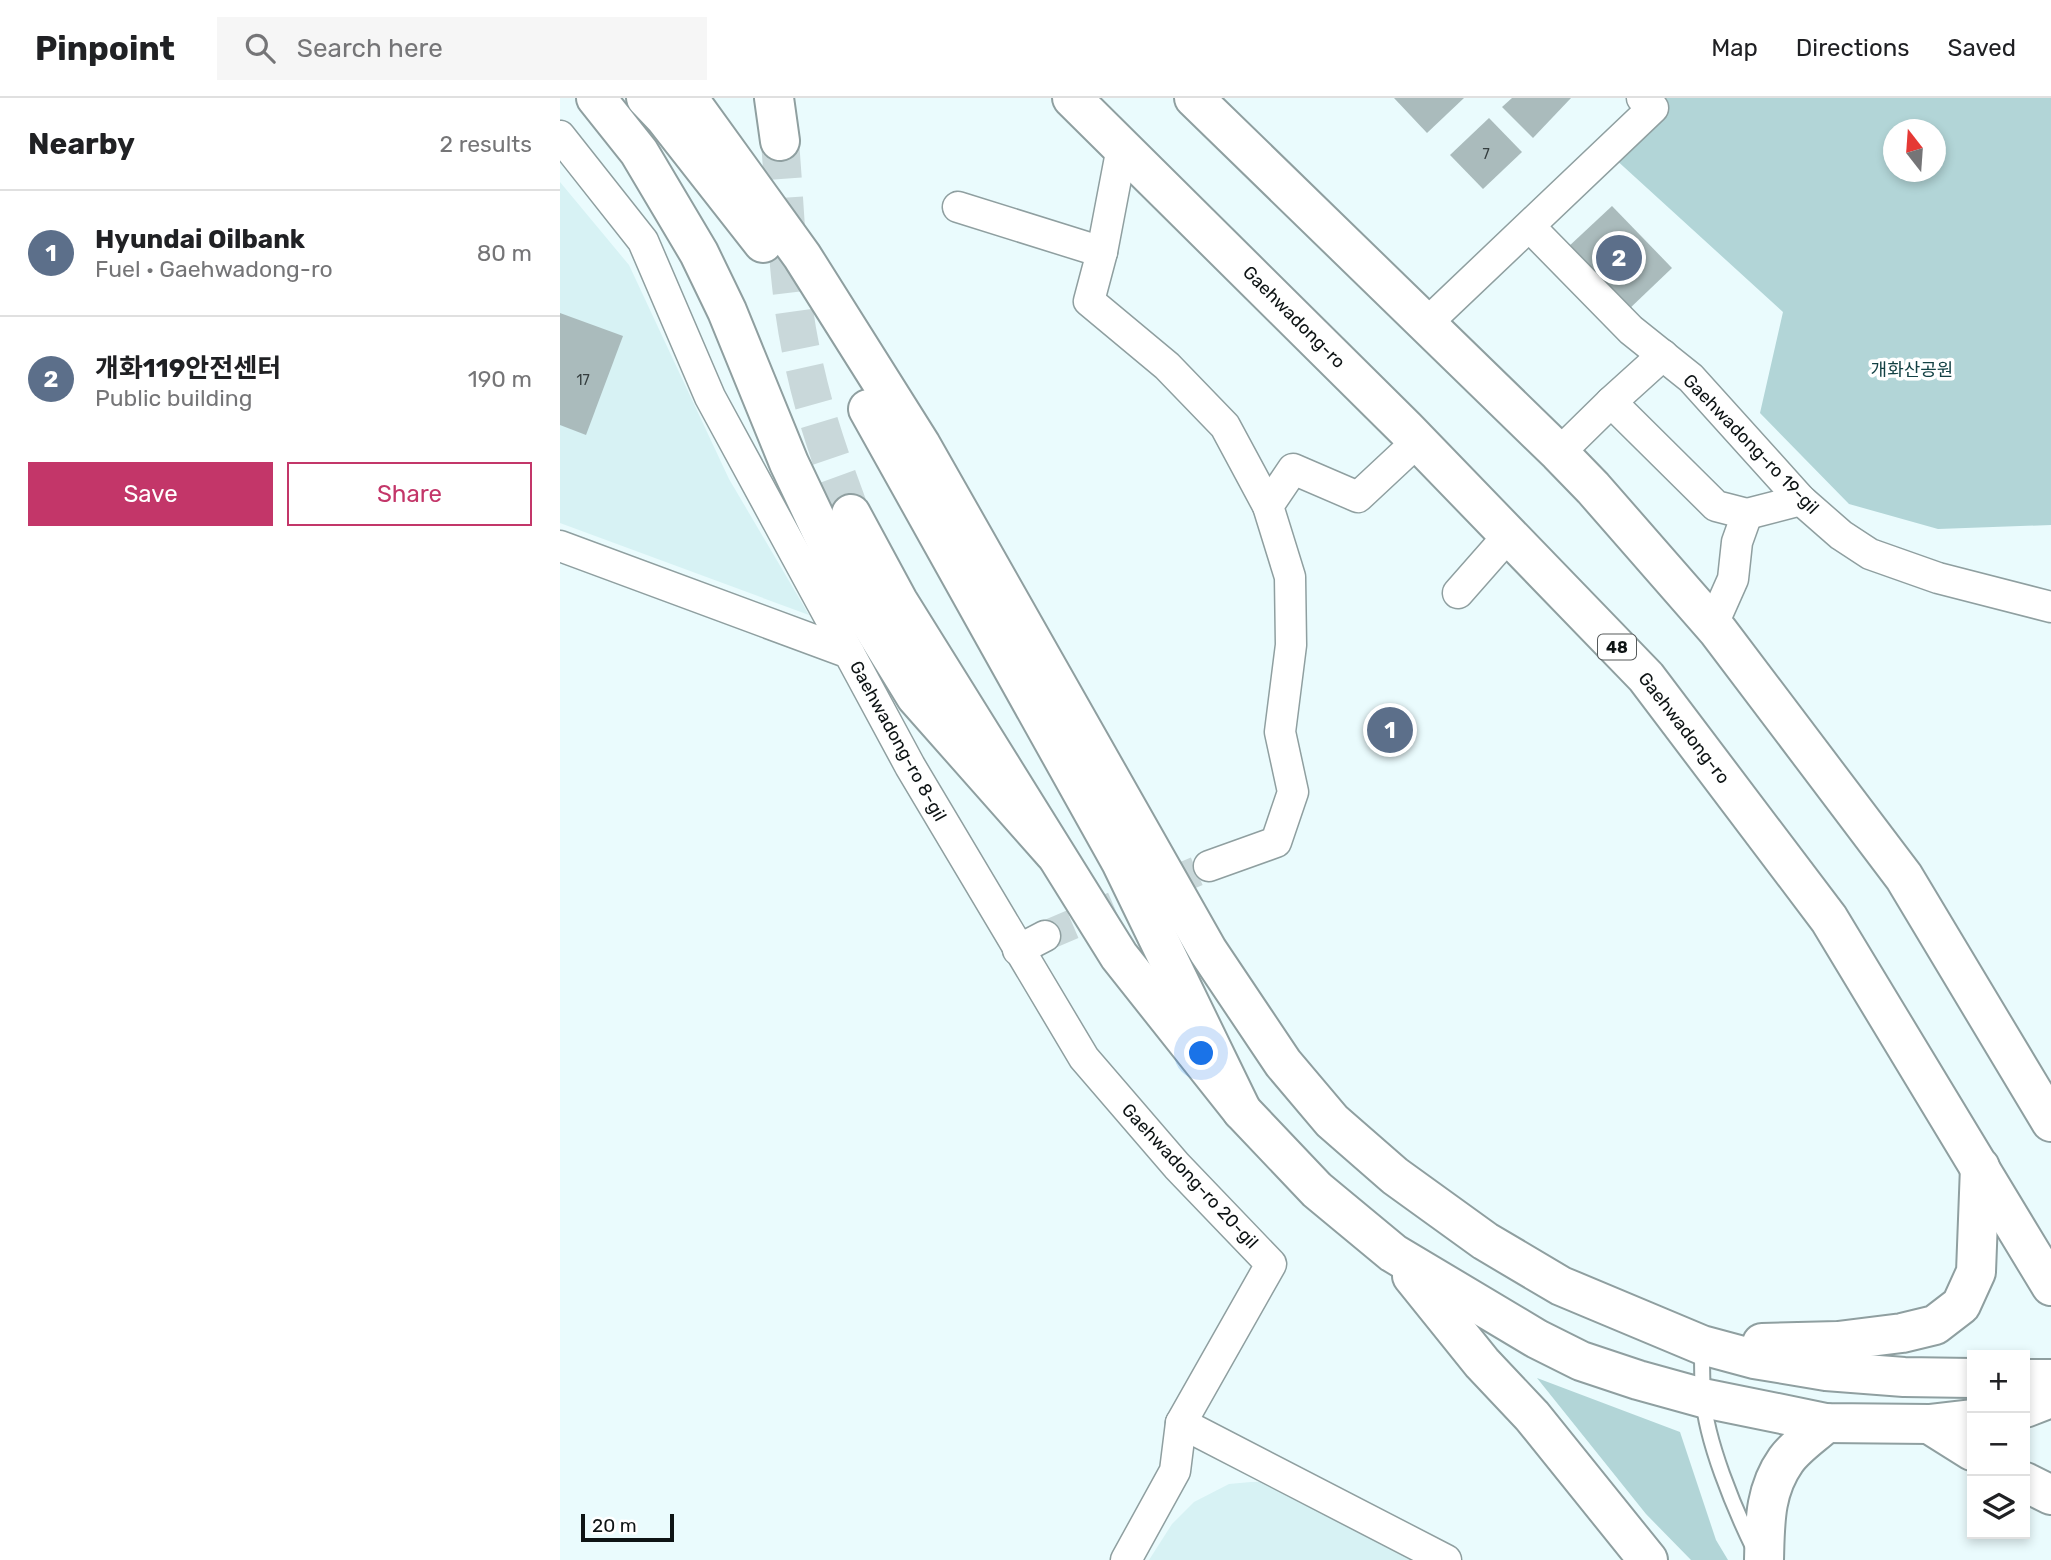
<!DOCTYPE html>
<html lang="en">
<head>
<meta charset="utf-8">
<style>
  :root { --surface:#fff; --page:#f6f6f6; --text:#202124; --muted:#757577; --line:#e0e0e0; --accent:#c33669 }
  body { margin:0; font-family:Rubik,"Noto Sans KR",sans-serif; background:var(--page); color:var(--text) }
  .controls { position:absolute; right:21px; bottom:21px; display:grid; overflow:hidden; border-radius:0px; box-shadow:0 4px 10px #0003 }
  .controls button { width:63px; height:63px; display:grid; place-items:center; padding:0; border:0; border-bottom:2px solid var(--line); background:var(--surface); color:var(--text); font:35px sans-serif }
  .compass { position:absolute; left:1323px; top:21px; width:63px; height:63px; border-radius:50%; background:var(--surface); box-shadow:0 4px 10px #0003; rotate:343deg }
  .scale { position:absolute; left:21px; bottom:18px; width:93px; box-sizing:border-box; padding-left:7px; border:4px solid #0e1415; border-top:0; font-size:19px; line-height:24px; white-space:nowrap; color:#0e1415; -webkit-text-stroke:5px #fff; paint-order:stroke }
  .you { position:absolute; left:642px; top:956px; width:24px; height:24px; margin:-18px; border:5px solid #fff; border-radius:50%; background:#1a73e8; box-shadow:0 0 0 10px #1a73e833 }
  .badge { display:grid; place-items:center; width:46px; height:46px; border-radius:50%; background:var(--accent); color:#fff; font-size:23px; font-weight:700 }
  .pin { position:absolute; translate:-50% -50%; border:4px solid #fff; box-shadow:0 2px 7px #0006 }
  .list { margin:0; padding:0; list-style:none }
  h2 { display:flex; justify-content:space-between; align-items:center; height:91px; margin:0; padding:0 28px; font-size:30px }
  h2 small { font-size:23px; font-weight:400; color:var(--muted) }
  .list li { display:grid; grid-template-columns:46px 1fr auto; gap:21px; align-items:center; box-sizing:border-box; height:126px; padding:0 28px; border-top:2px solid var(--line) }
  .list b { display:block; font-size:26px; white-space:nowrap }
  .list p { margin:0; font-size:23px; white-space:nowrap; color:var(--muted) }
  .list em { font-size:23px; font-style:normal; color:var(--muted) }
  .actions { display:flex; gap:14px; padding:21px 28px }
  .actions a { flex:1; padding:16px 0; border:2px solid var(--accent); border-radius:0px; text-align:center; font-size:24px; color:var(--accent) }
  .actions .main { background:var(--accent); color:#fff }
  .icon { flex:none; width:38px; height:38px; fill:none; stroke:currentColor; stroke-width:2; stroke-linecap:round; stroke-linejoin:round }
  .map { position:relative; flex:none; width:1491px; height:1462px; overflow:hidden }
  header { display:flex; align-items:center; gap:42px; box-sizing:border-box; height:98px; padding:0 35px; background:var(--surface); border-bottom:2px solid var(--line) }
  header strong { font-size:33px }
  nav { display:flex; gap:38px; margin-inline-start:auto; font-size:24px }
  .search { width:490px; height:63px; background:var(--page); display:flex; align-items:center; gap:18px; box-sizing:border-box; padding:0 24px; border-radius:0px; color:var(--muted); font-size:26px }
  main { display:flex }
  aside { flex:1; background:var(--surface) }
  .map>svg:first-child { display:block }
</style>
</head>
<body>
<header>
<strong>Pinpoint</strong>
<div class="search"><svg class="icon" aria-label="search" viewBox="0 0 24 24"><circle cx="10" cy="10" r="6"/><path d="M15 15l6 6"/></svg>Search here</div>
<nav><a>Map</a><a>Directions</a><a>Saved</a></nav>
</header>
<main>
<aside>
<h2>Nearby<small>2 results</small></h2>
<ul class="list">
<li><span class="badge" style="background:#5c6f8a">1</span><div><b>Hyundai Oilbank</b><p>Fuel · Gaehwadong-ro</p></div><em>80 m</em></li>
<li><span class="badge" style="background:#5c6f8a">2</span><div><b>개화119안전센터</b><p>Public building</p></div><em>190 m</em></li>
</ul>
<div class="actions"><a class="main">Save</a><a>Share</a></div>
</aside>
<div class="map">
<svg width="1491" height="1462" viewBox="0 0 1491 1462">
  <rect width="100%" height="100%" fill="#eafbfd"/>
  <!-- built -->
  <g fill="#d7f2f4">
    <polygon points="0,84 69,167 169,381 249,517 0,425"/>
    <polygon points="691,1384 709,1384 880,1462 589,1462 612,1426 634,1404 669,1386"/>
  </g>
  <!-- green -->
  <g fill="#b2d5d7" fill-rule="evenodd">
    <path d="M1086 0H1491V427L1378 431 1289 406 1200 315 1223 214 1053 59ZM1334 32H1376V74H1334Z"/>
    <polygon points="977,1280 1120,1334 1156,1442 1168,1462 1131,1462 1086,1416"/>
  </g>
  <!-- building -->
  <g fill="#aabbbc">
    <polygon points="834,0 904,0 867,35"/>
    <polygon points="952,0 1011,0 973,40 942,9"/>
    <polygon points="929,20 962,54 923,91 890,57"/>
    <polygon points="1052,108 1112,170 1067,213 1007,150"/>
    <polygon points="0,215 63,238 26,337 0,327"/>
  </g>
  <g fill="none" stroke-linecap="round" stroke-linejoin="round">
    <!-- street-tunnel -->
    <polyline stroke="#c9d8da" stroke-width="30" stroke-dasharray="30 15" stroke-linecap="butt" points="485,838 649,768"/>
    <!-- primary-tunnel -->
    <path stroke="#c9d8da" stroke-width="38" stroke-dasharray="38 19" stroke-linecap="butt" d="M220 43C226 116 227 191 243 262 254 315 272 365 291 416"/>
    <defs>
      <path id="lane" d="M1142 1249C1142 1265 1142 1282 1143 1298 1146 1343 1174 1410 1194 1451"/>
      <g id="street">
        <polyline points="0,38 83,143 150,299 289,555"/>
        <polyline points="562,49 542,154 529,203 607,268 665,328 708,408"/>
        <polyline points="398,109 542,154"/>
        <polyline points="970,129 1071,232 1131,280 1241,402 1281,437 1310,456 1378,480 1491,509"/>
        <polyline points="867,225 1093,10 1082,0"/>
        <polyline points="1051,304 1103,257"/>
        <polyline points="999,355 1051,304 1156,408 1187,416 1241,402"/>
        <polyline points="0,448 289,555 350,668 524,960 617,1068 711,1166 621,1325 615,1373 566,1462"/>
        <polyline points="898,495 949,437"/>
        <polyline points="1153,526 1173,481 1177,444 1187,416"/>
        <polyline points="649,768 716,744 733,694 720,634 731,547 730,479 708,408 733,371 798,399 858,343"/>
        <polyline points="458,852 485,838"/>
        <polyline points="621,1325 886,1462"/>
      </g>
      <g id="primary">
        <polyline points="214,0 220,43"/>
        <polyline points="512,0 846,331 1086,579 1269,821 1491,1188"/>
        <polyline points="634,0 999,355 1033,390 1158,533 1344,779 1491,1024"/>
        <polyline points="291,416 338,503 559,858 682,1013 757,1092 833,1155 977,1241 1021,1263 1078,1282 1143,1300 1266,1325 1369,1326 1412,1321"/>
        <polyline points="852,1178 922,1265 972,1318 1088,1462"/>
        <polyline points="1465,1310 1491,1300"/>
        <polyline points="1369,1326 1412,1353"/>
        <polyline points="1465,1384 1491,1397"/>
        <path d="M1204 1462C1205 1426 1204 1393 1226 1362 1236 1348 1253 1337 1266 1325"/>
      </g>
      <g id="highway">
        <polyline points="36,0 79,54 139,155 167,213 229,365 286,485 356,599 494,755"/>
        <polyline points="86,0 105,20 203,145"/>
        <polyline points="128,0 242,158 361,347 648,853 723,965 772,1023 835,1078 925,1143 1001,1188 1142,1247 1194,1261 1266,1273 1344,1279 1412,1280"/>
        <polyline points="308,311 561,764 682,1013"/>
        <polyline points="1202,1245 1278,1243 1342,1235 1375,1227 1401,1207 1416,1174 1420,1069"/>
        <polyline points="1465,1281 1491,1281"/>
      </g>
    </defs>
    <!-- lane casing -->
    <use href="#lane" stroke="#8f9fa0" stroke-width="18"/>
    <!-- street casing -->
    <use href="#street" stroke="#8f9fa0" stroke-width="33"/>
    <!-- primary casing -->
    <use href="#primary" stroke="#8f9fa0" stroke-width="42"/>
    <!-- highway casing -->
    <use href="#highway" stroke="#8f9fa0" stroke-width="42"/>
    <!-- lane -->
    <use href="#lane" stroke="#fff" stroke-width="14"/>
    <!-- street -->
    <use href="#street" stroke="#fff" stroke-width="30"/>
    <!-- primary -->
    <use href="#primary" stroke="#fff" stroke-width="38"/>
    <!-- highway -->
    <use href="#highway" stroke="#fff" stroke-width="38"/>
  </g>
  <g text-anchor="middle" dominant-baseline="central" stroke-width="7" stroke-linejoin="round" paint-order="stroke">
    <!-- number labels -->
    <g font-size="14" fill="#353e3f">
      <text x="926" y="56">7</text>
      <text x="23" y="282">17</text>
    </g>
    <!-- shield labels -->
    <rect fill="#fff" stroke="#565a5b" stroke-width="2" x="1038" y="536.5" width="38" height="25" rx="5"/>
    <g font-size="16" font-weight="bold" fill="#0e1415">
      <text x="1057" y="549">48</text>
    </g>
    <!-- street labels -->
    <g font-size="18" fill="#0e1415" stroke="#fff">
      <text transform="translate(734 219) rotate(45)">Gaehwadong-ro</text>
      <text transform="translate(1191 346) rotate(46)">Gaehwadong-ro 19-gil</text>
      <text transform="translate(1124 630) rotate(52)">Gaehwadong-ro</text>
      <text transform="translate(338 643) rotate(61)">Gaehwadong-ro 8-gil</text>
      <text transform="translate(630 1078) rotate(47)">Gaehwadong-ro 20-gil</text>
    </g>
    <!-- park labels -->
    <g font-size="18" fill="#134144" stroke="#fff">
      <text x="1352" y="272">개화산공원</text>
    </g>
  </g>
</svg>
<div class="controls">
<button>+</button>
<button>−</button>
<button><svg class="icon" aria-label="layers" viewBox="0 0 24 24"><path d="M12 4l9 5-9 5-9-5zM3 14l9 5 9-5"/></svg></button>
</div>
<svg class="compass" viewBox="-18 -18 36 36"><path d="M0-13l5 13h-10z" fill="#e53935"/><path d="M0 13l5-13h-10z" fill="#757577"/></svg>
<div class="scale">20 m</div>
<div class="you"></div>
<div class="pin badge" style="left:830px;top:632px;background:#5c6f8a">1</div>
<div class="pin badge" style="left:1059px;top:160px;background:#5c6f8a">2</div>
</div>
</main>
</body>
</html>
